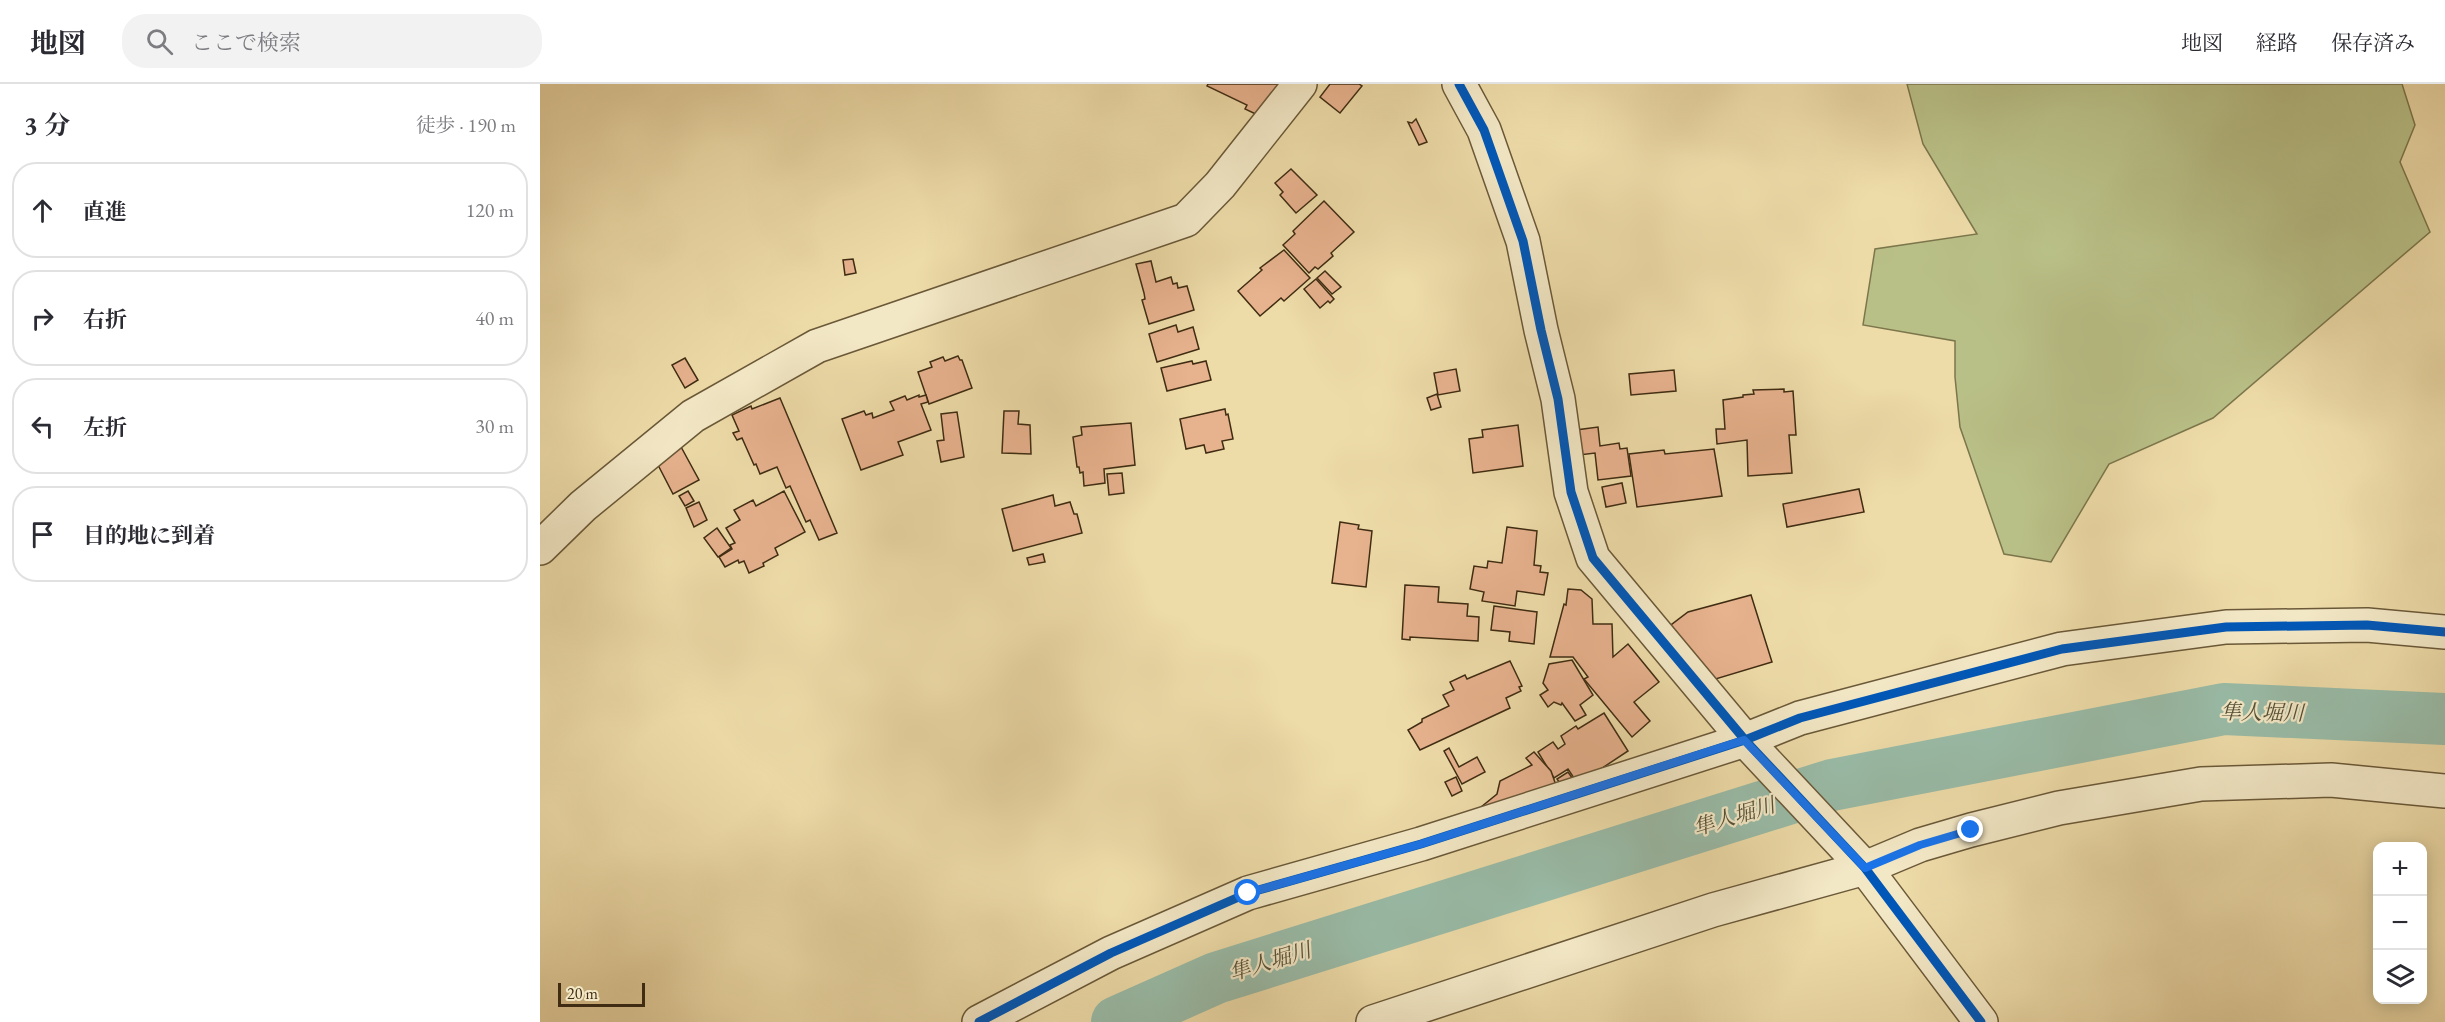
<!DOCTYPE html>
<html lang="ja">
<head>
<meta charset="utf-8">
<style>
  :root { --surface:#fff; --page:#f2f2f3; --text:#2b2b33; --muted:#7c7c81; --line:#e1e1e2 }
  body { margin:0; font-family:"EB Garamond","Noto Serif JP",serif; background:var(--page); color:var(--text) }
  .controls { position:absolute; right:18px; bottom:18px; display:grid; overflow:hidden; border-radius:12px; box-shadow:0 3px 15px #0003 }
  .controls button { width:54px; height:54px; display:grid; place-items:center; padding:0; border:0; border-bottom:2px solid var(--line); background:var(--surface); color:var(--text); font:30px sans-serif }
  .scale { position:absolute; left:18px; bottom:15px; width:87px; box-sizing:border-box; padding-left:6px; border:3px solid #3f2c12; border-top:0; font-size:16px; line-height:21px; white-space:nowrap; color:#3f2c12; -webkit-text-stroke:4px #f3e8c6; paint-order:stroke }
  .stop { position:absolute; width:18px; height:18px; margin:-14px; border:4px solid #1a73e8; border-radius:50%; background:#fff }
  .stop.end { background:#1a73e8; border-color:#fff; box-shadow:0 2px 6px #0008 }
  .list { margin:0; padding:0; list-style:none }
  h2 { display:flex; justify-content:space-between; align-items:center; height:78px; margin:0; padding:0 24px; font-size:26px }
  h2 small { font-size:20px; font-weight:400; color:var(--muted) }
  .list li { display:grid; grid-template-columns:39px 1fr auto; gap:18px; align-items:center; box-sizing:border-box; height:96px; margin:0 12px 12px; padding:0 12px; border:2px solid var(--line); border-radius:24px }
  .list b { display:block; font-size:22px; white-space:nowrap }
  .list em { font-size:20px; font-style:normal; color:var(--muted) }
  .icon { flex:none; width:33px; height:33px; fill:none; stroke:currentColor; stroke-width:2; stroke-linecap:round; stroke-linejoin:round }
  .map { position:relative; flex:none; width:1905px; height:938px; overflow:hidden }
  header { display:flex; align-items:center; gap:36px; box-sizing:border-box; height:84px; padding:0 30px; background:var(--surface); border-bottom:2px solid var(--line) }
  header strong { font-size:28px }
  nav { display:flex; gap:33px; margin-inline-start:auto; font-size:21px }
  .search { width:420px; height:54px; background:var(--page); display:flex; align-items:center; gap:15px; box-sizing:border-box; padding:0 21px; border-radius:24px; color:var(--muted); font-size:22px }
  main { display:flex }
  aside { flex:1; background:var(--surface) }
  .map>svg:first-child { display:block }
</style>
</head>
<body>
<header>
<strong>地図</strong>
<div class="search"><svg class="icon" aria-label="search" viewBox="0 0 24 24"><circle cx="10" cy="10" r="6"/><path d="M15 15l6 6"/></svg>ここで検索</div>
<nav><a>地図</a><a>経路</a><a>保存済み</a></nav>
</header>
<main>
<aside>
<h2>3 分<small>徒歩 · 190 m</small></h2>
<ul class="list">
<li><svg class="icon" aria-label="ahead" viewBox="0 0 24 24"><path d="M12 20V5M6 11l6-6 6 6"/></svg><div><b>直進</b></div><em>120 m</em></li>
<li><svg class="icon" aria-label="right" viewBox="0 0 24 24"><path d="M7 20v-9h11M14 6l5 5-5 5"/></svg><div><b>右折</b></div><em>40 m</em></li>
<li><svg class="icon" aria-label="left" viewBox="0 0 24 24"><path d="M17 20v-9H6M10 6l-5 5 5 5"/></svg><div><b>左折</b></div><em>30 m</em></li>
<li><svg class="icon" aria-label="arrive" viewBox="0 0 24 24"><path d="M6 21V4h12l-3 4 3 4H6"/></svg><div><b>目的地に到着</b></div></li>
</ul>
</aside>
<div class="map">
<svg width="1905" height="938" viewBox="0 0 1905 938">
  <rect width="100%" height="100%" fill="#eddba8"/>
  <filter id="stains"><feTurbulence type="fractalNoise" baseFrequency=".00333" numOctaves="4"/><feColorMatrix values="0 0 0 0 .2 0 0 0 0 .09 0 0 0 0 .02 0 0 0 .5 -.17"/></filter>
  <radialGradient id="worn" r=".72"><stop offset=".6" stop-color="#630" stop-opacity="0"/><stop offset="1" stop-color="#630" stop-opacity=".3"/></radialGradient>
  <!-- green -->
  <polygon fill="#b9c087" stroke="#7c764c" stroke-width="1.5" points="1367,0 1862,0 1875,41 1860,78 1890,148 1673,334 1569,380 1511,478 1464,470 1420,343 1415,293 1415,257 1323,241 1335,165 1437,150 1383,60"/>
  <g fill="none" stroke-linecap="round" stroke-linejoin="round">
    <!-- river -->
    <polyline stroke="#99bba7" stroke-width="52" points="577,938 676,894 1292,701 1684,625 1905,635"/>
  </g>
  <!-- building -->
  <g fill="#e7b28e" stroke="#3f2c12" stroke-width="1.5">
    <polygon points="668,0 757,0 722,33 705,25 707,21 667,2"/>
    <polygon points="790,0 819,0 822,2 800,29 780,13"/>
    <polygon points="876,35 887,58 879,61 868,38 872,39"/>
    <polygon points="751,85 777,111 756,129 740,111 743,108 735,99"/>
    <polygon points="784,117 814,148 791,169 793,172 778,185 775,183 769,189 743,161 755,150 753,147"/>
    <polygon points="744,166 770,194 744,217 741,214 720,232 698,207 722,186 720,184"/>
    <polygon points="313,175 316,189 305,191 303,176"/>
    <polygon points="611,177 616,198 631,193 633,200 637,199 638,204 647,202 654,226 609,240 602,216 605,215 604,209 596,180"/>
    <polygon points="785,187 801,203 792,210 777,194"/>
    <polygon points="776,195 794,215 790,219 788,217 780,224 764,205"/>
    <polygon points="636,241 638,248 653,243 659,265 617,278 609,250"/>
    <polygon points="418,272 420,276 422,276 432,304 389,320 378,288 392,283 390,278 403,273 405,277"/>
    <polygon points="145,274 158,296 145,304 132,281"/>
    <polygon points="652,277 653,280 666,277 671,296 627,307 621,284"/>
    <polygon points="916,285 920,307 898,311 894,289"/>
    <polygon points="1134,286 1136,307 1091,311 1089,290"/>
    <polygon points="1244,305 1244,308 1253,307 1256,351 1249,351 1252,389 1208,392 1207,356 1177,360 1176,345 1185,345 1183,316 1203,313 1203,311 1214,310 1213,306"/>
    <polygon points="897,310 901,323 891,326 887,314"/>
    <polygon points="379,311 379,313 386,311 388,318 381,320 391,346 358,358 363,371 321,386 302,335 324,327 326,331 332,329 333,334 354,326 350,318 365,312 367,316"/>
    <polygon points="240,314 297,449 279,456 270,436 266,438 250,402 246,404 237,383 220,390 216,380 214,381 202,354 197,356 193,349 199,347 192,331 211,322 212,325"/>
    <polygon points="685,325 686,331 688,330 693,355 682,357 684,365 666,369 664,361 646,365 640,335"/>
    <polygon points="464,327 479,327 478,340 490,341 491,370 462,369"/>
    <polygon points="417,328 424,373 401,378 397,357 404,356 401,330"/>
    <polygon points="591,339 595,381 564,385 565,399 544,402 543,388 540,389 539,383 537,383 533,353 542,351 541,343"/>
    <polygon points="978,341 983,382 933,389 929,355 943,353 942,346"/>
    <polygon points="1058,343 1060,362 1079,359 1080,365 1087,364 1091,392 1058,396 1055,369 1039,371 1036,346"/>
    <polygon points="140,361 159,396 133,410 117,379"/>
    <polygon points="1174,365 1182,412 1097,423 1089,370 1124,366 1125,370"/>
    <polygon points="582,389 584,409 569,411 567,390"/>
    <polygon points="1082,399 1086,419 1066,423 1062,403"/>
    <polygon points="1319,405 1324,428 1247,443 1243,420"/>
    <polygon points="148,407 154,417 145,422 139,412"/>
    <polygon points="244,407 265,448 235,464 238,471 223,479 224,482 209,489 204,477 199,479 198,476 185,483 179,473 192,465 190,461 195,459 186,444 200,436 194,426 213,416 216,422"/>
    <polygon points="513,411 515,422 530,418 534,430 537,430 542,449 473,467 462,425"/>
    <polygon points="159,418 167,436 154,443 146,424"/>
    <polygon points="800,438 819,441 818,445 832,447 826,503 792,499"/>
    <polygon points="967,443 997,447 994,481 1001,482 1000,488 1008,489 1004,511 977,507 975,522 942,517 944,508 930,505 934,482 947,484 948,477 962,479"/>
    <polygon points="177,444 191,464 178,473 164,454"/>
    <polygon points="503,470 505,478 489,481 487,474"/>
    <polygon points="865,501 899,503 898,518 928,520 927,532 939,533 938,557 870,553 870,556 862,555"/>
    <polygon points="1028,505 1041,506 1052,515 1053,540 1072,540 1073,573 1088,560 1119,598 1094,618 1110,637 1092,653 1044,595 1048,593 1033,573 1010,573 1024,520 1026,521"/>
    <polygon points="1211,511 1232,578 1169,597 1127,544 1148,528"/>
    <polygon points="954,522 997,528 994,560 969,557 970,548 951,546"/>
    <polygon points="1032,576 1053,611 1040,621 1046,631 1035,637 1022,619 1021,621 1014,618 1008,623 1000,611 1008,606 1003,599 1009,580"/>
    <polygon points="970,577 982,602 979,603 981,607 966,614 970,624 880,666 868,646 882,638 882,635 909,622 903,611 914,606 910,598 925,591 927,595"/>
    <polygon points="1064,629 1088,667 1038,700 1028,685 1014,694 998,668 1013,658 1018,665 1025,660 1021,652 1036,642 1038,645"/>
    <polygon points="909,664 919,683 937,673 945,688 922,700 904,667"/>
    <polygon points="994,668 1011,687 1018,707 936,727 957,710 960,697 992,681 986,674"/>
    <polygon points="1028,688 1035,698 1024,705 1017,695"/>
    <polygon points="916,693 922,707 912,712 905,698"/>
  </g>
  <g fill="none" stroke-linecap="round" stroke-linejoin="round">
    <defs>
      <g id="minor">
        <polyline points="919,0 944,46 983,157 1001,246 1018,315 1031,408 1053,474 1205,656 1325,784 1441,938"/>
        <polyline points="0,464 43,422 153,332 277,262 646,136 680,101 760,0"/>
        <polyline points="439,938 571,869 708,809 881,760 1205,656 1260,634 1522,565 1686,543 1827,541 1905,548"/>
        <polyline points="833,938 1173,826 1325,784 1380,761 1431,746 1519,724 1661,700 1791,696 1905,707"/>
      </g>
    </defs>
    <!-- minor casing -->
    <use href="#minor" stroke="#6a5838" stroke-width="36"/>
    <!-- minor -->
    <use href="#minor" stroke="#f3e8c6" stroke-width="33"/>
    <defs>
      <g id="cycleway">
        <polyline points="919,0 944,46 983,157 1001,246 1018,315 1031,408 1053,474 1205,656 1325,784 1441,938"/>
        <polyline points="439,938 571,869 708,809 881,760 1205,656 1260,634 1522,565 1686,543 1827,541 1905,548"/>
      </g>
    </defs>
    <!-- cycleway casing -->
    <use href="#cycleway" stroke="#f3e8c6" stroke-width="13"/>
    <!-- cycleway -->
    <use href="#cycleway" stroke="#0057b8" stroke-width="9"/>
  </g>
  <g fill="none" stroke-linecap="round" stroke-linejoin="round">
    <!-- route -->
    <polyline stroke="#1a73e8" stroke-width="8" points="708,809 881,760 1204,656 1325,784 1380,761 1431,746"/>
  </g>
  <g text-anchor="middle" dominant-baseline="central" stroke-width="4.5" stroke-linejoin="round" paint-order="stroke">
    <!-- water labels -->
    <g font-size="21" font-style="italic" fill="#565037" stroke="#f3e8c6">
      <text transform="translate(1722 628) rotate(1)">隼人堀川</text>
      <text transform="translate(1194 732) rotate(-17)">隼人堀川</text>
      <text transform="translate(730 877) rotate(-17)">隼人堀川</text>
    </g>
  </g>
  <rect width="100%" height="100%" filter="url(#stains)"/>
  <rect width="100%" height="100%" fill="url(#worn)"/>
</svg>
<div class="controls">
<button>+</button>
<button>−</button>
<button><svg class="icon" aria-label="layers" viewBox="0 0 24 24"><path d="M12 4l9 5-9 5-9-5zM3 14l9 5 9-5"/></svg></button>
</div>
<div class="scale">20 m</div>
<div class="stop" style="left:708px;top:809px"></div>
<div class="stop end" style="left:1431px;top:746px"></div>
</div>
</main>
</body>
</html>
